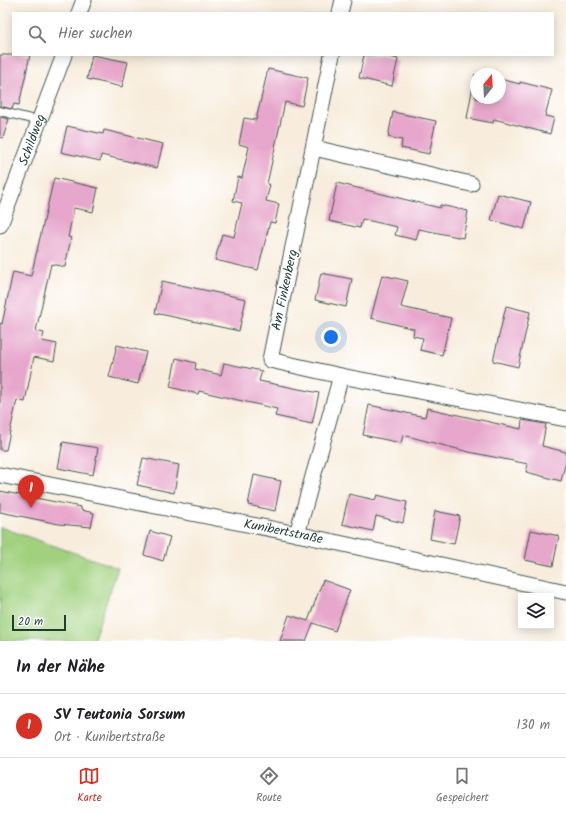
<!DOCTYPE html>
<html lang="de">
<head>
<meta charset="utf-8">
<style>
  :root { --surface:#fff; --page:#f6f6f6; --text:#202124; --muted:#757577; --line:#e0e0e0; --accent:#d93025 }
  body { margin:0; font-family:Kalam,sans-serif; background:var(--page); color:var(--text) }
  .controls { position:absolute; right:12px; bottom:12px; display:grid; overflow:hidden; border-radius:0px; box-shadow:0 2px 10px #0003 }
  .controls button { width:36px; height:36px; display:grid; place-items:center; padding:0; border:0; border-bottom:1px solid var(--line); background:var(--surface); color:var(--text); font:20px sans-serif }
  .compass { position:absolute; left:470px; top:68px; width:36px; height:36px; border-radius:50%; background:var(--surface); box-shadow:0 2px 10px #0003; rotate:18deg }
  .scale { position:absolute; left:12px; bottom:10px; width:54px; box-sizing:border-box; padding-left:4px; border:2px solid #1f3d34; border-top:0; font-size:11px; line-height:14px; white-space:nowrap; color:#1f3d34; -webkit-text-stroke:3px #fff; paint-order:stroke }
  .you { position:absolute; left:331px; top:337px; width:14px; height:14px; margin:-10px; border:3px solid #fff; border-radius:50%; background:#1a73e8; box-shadow:0 0 0 6px #1a73e833 }
  .badge { display:grid; place-items:center; width:26px; height:26px; border-radius:50%; background:var(--accent); color:#fff; font-size:13px; font-weight:700 }
  .pin { position:absolute; translate:-50% -33px; filter:drop-shadow(0 1px 2px #0008) }
  .pin::after { content:''; position:absolute; top:21px; width:14px; height:12px; background:inherit; clip-path:polygon(0 0,100% 0,50% 100%) }
  .list { margin:0; padding:0; list-style:none }
  h2 { display:flex; justify-content:space-between; align-items:center; height:52px; margin:0; padding:0 16px; font-size:17px }
  h2 small { font-size:13px; font-weight:400; color:var(--muted) }
  .list li { display:grid; grid-template-columns:26px 1fr auto; gap:12px; align-items:center; box-sizing:border-box; height:64px; padding:0 16px; border-top:1px solid var(--line) }
  .list b { display:block; font-size:15px; white-space:nowrap }
  .list p { margin:0; font-size:13px; white-space:nowrap; color:var(--muted) }
  .list em { font-size:13px; font-style:normal; color:var(--muted) }
  .icon { flex:none; width:22px; height:22px; fill:none; stroke:currentColor; stroke-width:2; stroke-linecap:round; stroke-linejoin:round }
  .map { position:relative; flex:none; width:566px; height:641px; overflow:hidden }
  .search { position:absolute; background:var(--surface); box-shadow:0 2px 10px #0003; left:12px; right:12px; top:12px; height:44px; display:flex; align-items:center; gap:10px; box-sizing:border-box; padding:0 14px; border-radius:0px; color:var(--muted); font-size:15px }
  .sheet { height:116px; background:var(--surface) }
  nav { display:flex; justify-content:space-around; align-items:center; box-sizing:border-box; height:56px; border-top:1px solid var(--line); background:var(--surface); font-size:11px; color:var(--muted) }
  nav a { display:grid; justify-items:center; gap:2px }
  nav .on { color:var(--accent) }
  .map>svg:first-child { display:block }
</style>
</head>
<body>
<div class="map">
<svg width="566" height="641" viewBox="0 0 566 641">
  <rect width="100%" height="100%" fill="#fff"/>
  <filter id="ink" filterUnits="userSpaceOnUse"><feTurbulence type="fractalNoise" baseFrequency=".025" numOctaves="2"/><feDisplacementMap in="SourceGraphic" scale="8" xChannelSelector="R" yChannelSelector="G"/><feConvolveMatrix kernelMatrix="1 2 1 2 8 2 1 2 1" color-interpolation-filters="sRGB"/></filter>
  <filter id="wash" filterUnits="userSpaceOnUse"><feTurbulence type="fractalNoise" baseFrequency=".012" numOctaves="4" result="noise"/><feDisplacementMap in="SourceGraphic" scale="16" xChannelSelector="R" yChannelSelector="G"/><feGaussianBlur stdDeviation="0.9" result="paint"/><feColorMatrix in="noise" values="0 0 0 0 0 0 0 0 0 0 0 0 0 0 0 0 0 1.4 0 .05"/><feComposite in="paint" operator="in"/></filter>
  <g filter="url(#wash)">
    <rect width="100%" height="100%" fill="#f8eddd"/>
    <!-- green -->
    <polygon fill="#a1d17f" stroke="#60875a" points="0,527 118,568 93,641 0,641"/>
    <g id="blocks">
      <!-- building -->
      <g fill="#e7a7cc">
        <polygon points="0,55 30,55 19,105 14,104 12,109 0,106"/>
        <polygon points="92,55 128,62 122,87 87,79"/>
        <polygon points="364,55 383,55 398,59 392,86 359,78"/>
        <polygon points="268,69 308,78 302,106 285,102 267,184 270,185 266,201 279,204 275,223 270,222 258,270 215,260 222,234 234,237 242,203 233,201 238,177 242,178 249,147 239,144 244,118 256,120"/>
        <polygon points="475,74 476,98 500,98 500,79 520,84 520,82 552,90 545,116 554,118 550,134 494,119 493,123 467,118"/>
        <polygon points="393,112 436,121 429,154 401,148 402,140 388,137"/>
        <polygon points="0,117 9,119 3,138 0,137"/>
        <polygon points="67,126 103,134 104,130 163,144 157,168 101,155 100,161 61,152"/>
        <polygon points="54,178 98,188 93,212 74,208 68,237 71,238 65,267 51,264 36,331 44,333 42,341 57,344 54,361 34,357 25,402 17,400 6,450 0,450 0,323 2,324 13,272 31,276"/>
        <polygon points="337,183 440,208 440,205 468,211 463,238 419,229 416,240 395,235 397,227 362,219 360,228 329,221"/>
        <polygon points="498,194 531,202 524,229 491,220"/>
        <polygon points="321,273 352,279 346,307 315,300"/>
        <polygon points="382,275 408,281 401,307 451,318 442,355 420,350 423,338 413,336 414,329 371,318"/>
        <polygon points="162,281 246,299 239,331 155,313"/>
        <polygon points="506,306 530,312 518,367 493,361"/>
        <polygon points="117,345 146,352 138,384 109,377"/>
        <polygon points="176,358 196,363 195,369 221,375 224,363 262,371 259,381 319,393 312,424 275,416 277,409 199,391 198,394 170,387"/>
        <polygon points="369,405 425,417 427,408 521,429 522,420 546,424 542,446 566,452 566,461 561,481 526,472 528,464 469,452 403,435 401,443 363,435"/>
        <polygon points="63,442 98,448 93,475 58,468"/>
        <polygon points="143,458 179,465 174,493 137,485"/>
        <polygon points="254,475 281,481 275,511 248,505"/>
        <polygon points="0,491 81,507 81,510 94,513 91,527 59,524 0,512"/>
        <polygon points="349,494 375,500 377,495 407,502 403,523 376,516 373,531 342,524"/>
        <polygon points="435,511 460,516 454,544 430,539"/>
        <polygon points="531,530 559,536 553,566 525,560"/>
        <polygon points="150,531 170,537 163,561 144,555"/>
        <polygon points="323,580 350,590 335,631 313,623 306,641 280,641 289,615 308,621"/>
      </g>
    </g>
  </g>
  <g filter="url(#ink)">
    <use href="#blocks" fill-opacity="0" stroke="#40574d" stroke-width="1"/>
    <g fill="none" stroke-linecap="round" stroke-linejoin="round">
      <defs>
        <polyline id="service" points="0,111 39,121"/>
        <g id="minor">
          <polyline points="79,13 84,0"/>
          <polyline points="340,13 343,0"/>
          <polyline points="332,55 270,360 341,376 566,419"/>
          <polyline points="314,148 471,184"/>
          <path id="s1" d="M0 225 64 55"/>
          <path id="s2" d="M0 475 297 534 566 592"/>
          <polyline points="297,534 341,376"/>
        </g>
      </defs>
      <!-- service casing -->
      <use href="#service" stroke="#40574d" stroke-width="10"/>
      <!-- minor casing -->
      <use href="#minor" stroke="#40574d" stroke-width="17"/>
      <!-- service -->
      <use href="#service" stroke="#fff" stroke-width="8"/>
      <!-- minor -->
      <use href="#minor" stroke="#fff" stroke-width="15"/>
    </g>
  </g>
  <g text-anchor="middle" dominant-baseline="central" stroke-width="3.5" stroke-linejoin="round" paint-order="stroke">
    <!-- street labels -->
    <g font-size="13" fill="#1f3d34" stroke="#fff">
      <text stroke="none"><textPath href="#s1" startOffset="91">Schildweg</textPath></text>
      <text transform="translate(285 290) rotate(-78)">Am Finkenberg</text>
      <text stroke="none"><textPath href="#s2" startOffset="289">Kunibertstraße</textPath></text>
    </g>
  </g>
</svg>
<div class="controls">
<button><svg class="icon" aria-label="layers" viewBox="0 0 24 24"><path d="M12 4l9 5-9 5-9-5zM3 14l9 5 9-5"/></svg></button>
</div>
<svg class="compass" viewBox="-18 -18 36 36"><path d="M0-13l5 13h-10z" fill="#e53935"/><path d="M0 13l5-13h-10z" fill="#757577"/></svg>
<div class="scale">20 m</div>
<div class="you"></div>
<div class="pin badge" style="left:31px;top:508px">1</div>
<div class="search"><svg class="icon" aria-label="search" viewBox="0 0 24 24"><circle cx="10" cy="10" r="6"/><path d="M15 15l6 6"/></svg>Hier suchen</div>
</div>
<section class="sheet">
<h2>In der Nähe<small></small></h2>
<ul class="list">
<li><span class="badge">1</span><div><b>SV Teutonia Sorsum</b><p>Ort · Kunibertstraße</p></div><em>130 m</em></li>
</ul>
</section>
<nav>
<a class="on"><svg class="icon" aria-label="map" viewBox="0 0 24 24"><path d="M3 6l6-2 6 2 6-2v14l-6 2-6-2-6 2zM9 4v14M15 6v14"/></svg>Karte</a>
<a><svg class="icon" aria-label="directions" viewBox="0 0 24 24"><path d="M12 3l9 9-9 9-9-9zM9 14v-3h6M13 9l2 2-2 2"/></svg>Route</a>
<a><svg class="icon" aria-label="saved" viewBox="0 0 24 24"><path d="M7 4h10v16l-5-4-5 4z"/></svg>Gespeichert</a>
</nav>
</body>
</html>
